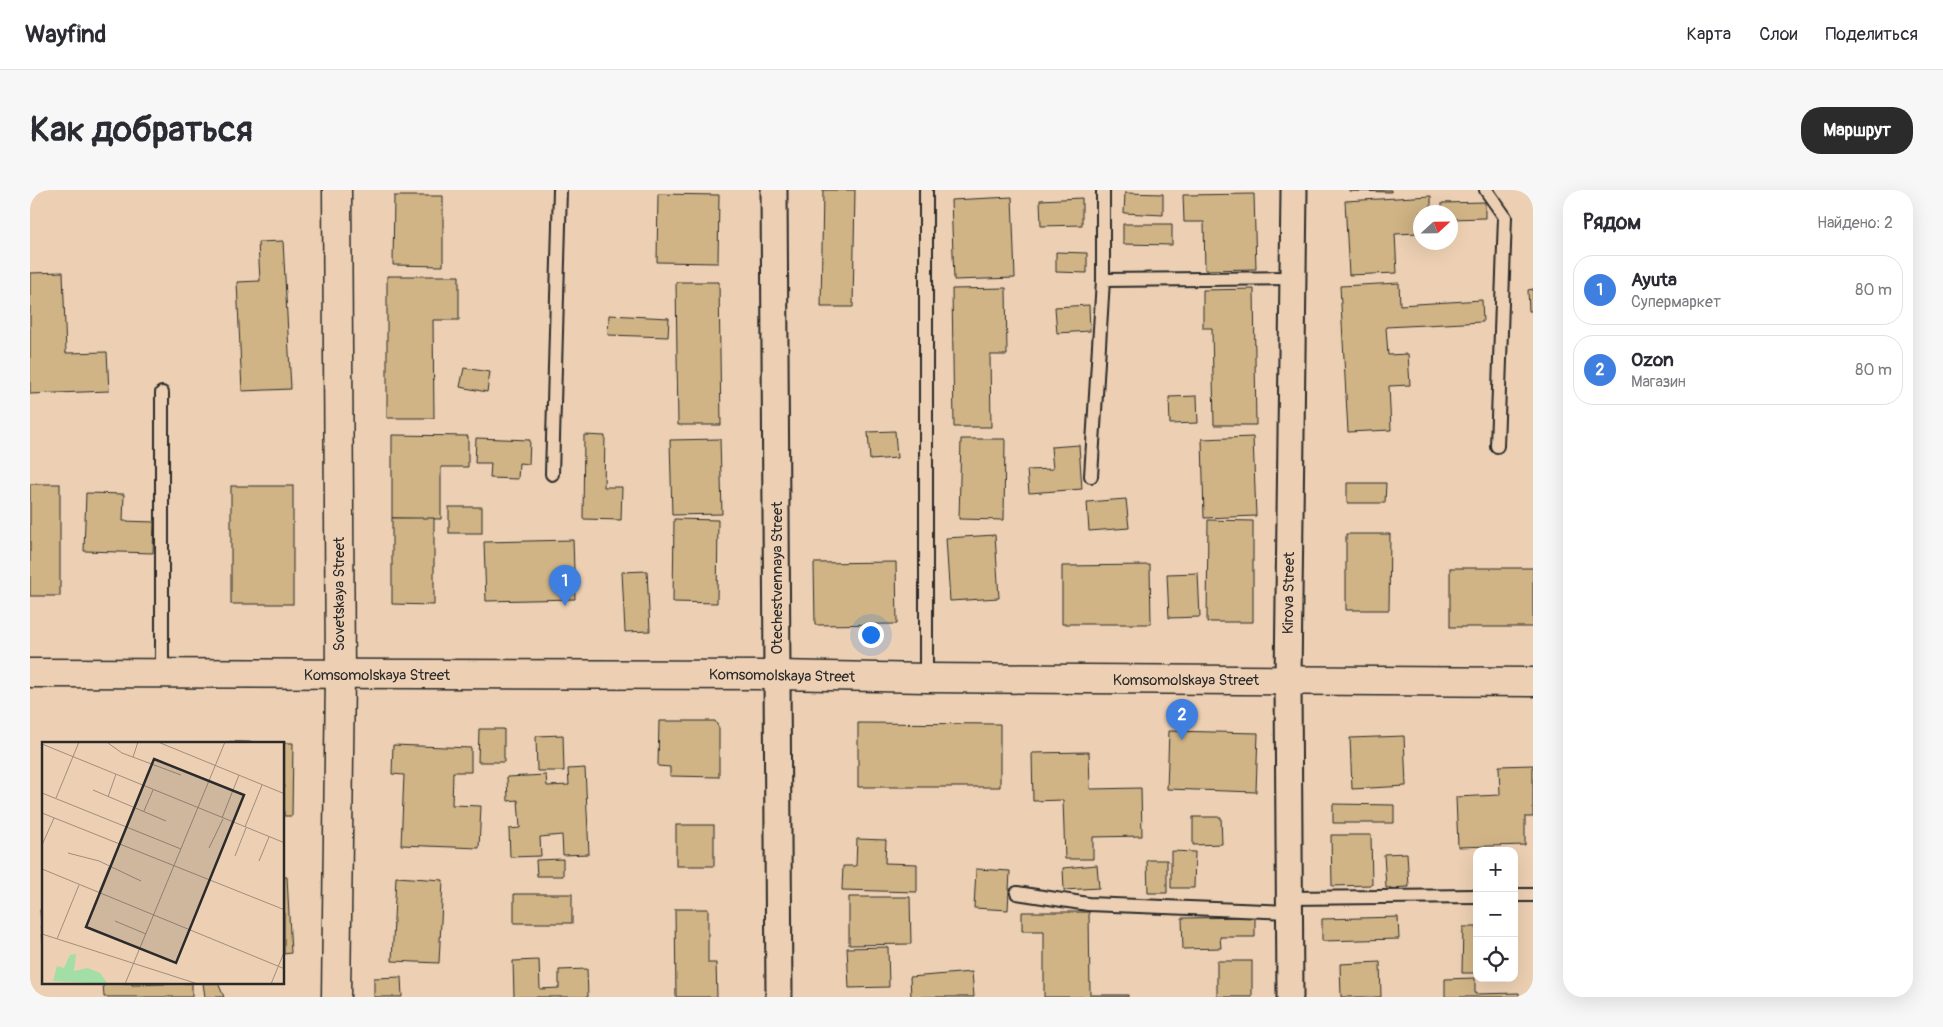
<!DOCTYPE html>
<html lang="ru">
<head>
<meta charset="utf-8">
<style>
  :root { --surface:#fff; --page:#f7f7f7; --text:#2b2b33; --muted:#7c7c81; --line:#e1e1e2; --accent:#2b2b2b }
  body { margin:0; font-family:Pangolin,sans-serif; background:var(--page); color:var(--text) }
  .controls { position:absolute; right:15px; bottom:15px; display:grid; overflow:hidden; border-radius:10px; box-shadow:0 5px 20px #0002 }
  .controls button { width:45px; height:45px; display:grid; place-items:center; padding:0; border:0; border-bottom:1px solid var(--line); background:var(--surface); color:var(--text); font:25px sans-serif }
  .compass { position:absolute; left:1383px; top:15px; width:45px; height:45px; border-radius:50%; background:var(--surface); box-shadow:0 5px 20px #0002; rotate:68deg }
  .you { position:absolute; left:840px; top:444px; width:18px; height:18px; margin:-12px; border:4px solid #fff; border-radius:50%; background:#1a73e8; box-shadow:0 0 0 8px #1a73e833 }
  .badge { display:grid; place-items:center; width:32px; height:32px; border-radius:50%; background:var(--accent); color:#fff; font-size:16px; font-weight:700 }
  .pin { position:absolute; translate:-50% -41px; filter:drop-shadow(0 1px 2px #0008) }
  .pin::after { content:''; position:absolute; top:26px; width:18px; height:15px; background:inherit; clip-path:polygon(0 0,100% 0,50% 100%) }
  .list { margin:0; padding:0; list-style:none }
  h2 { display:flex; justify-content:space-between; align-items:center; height:65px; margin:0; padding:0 20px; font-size:21px }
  h2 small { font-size:16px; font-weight:400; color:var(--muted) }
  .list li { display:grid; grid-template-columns:32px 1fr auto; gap:15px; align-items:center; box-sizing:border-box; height:70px; margin:0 10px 10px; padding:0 10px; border:1px solid var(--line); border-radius:20px }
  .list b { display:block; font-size:19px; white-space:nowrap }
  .list p { margin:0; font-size:16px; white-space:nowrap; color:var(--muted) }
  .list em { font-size:16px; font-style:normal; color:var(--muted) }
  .icon { flex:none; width:28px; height:28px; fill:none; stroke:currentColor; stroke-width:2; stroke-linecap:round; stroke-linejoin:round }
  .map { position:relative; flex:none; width:1503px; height:807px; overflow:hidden; border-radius:20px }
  header { display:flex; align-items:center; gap:30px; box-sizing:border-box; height:70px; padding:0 25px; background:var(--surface); border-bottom:1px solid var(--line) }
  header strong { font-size:24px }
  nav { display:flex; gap:28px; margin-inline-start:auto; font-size:18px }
  .intro { display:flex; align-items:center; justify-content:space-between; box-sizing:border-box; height:120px; padding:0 30px }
  h1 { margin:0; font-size:35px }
  .button { padding:12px 22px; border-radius:20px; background:var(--accent); color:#fff; font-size:18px; font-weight:700 }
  main { display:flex; gap:30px; padding:0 30px }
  aside { flex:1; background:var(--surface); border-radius:20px; box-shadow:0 5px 20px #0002 }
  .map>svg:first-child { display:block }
</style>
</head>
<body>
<header>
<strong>Wayfind</strong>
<nav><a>Карта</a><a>Слои</a><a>Поделиться</a></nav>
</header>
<div class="intro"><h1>Как добраться</h1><a class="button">Маршрут</a></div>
<main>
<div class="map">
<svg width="1503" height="807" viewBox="0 0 1503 807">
  <rect width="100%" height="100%" fill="#edd0b3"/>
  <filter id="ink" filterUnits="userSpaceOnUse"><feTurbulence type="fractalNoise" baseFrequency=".02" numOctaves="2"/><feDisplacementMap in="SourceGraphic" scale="10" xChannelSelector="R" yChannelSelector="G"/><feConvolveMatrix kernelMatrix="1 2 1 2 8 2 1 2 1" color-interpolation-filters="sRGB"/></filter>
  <g filter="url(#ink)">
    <!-- building -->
    <g fill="#d0b485" stroke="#2b2b2b">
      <polygon points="793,0 825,0 823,117 791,117"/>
      <polygon points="1319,0 1361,0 1361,2 1319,1"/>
      <polygon points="1095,3 1133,4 1133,25 1094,23"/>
      <polygon points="628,4 689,5 688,73 627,72"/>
      <polygon points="1224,4 1226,79 1175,80 1174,32 1154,32 1153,5"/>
      <polygon points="364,6 413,6 413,76 363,75"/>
      <polygon points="1401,6 1401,22 1390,22 1390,43 1365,44 1367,83 1319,85 1315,11"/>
      <polygon points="982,7 985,88 924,90 921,10"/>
      <polygon points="1052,8 1052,35 1011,36 1010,10"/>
      <polygon points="1455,12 1455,28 1420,29 1420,22 1412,22 1412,13"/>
      <polygon points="1093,34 1142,34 1142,55 1093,54"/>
      <polygon points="253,51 261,199 212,201 207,92 230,91 228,52"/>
      <polygon points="1026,62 1057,63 1057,83 1026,82"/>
      <polygon points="33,82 36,163 77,162 79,201 0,204 0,83"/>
      <polygon points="357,86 429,86 429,130 403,130 404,228 357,228"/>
      <polygon points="646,92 689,92 691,235 648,235"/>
      <polygon points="1369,93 1370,115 1452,110 1453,132 1356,137 1358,165 1378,164 1380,195 1359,196 1361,240 1318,242 1310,96"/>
      <polygon points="976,98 977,165 960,165 961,237 924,237 922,99"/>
      <polygon points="1224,99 1226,235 1184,235 1182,138 1173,138 1173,100"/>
      <polygon points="1503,99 1503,121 1499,121 1498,100"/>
      <polygon points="1059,115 1060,141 1027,143 1025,117"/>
      <polygon points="579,125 639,128 638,147 578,145"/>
      <polygon points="434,178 460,182 457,202 430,197"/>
      <polygon points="1167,206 1168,233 1140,234 1139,207"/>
      <polygon points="865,241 867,268 840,270 838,242"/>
      <polygon points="362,245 438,246 438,277 411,277 411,329 362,328"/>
      <polygon points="554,245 575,246 574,297 592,297 591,330 553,329"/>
      <polygon points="1223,247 1226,326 1174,328 1172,249"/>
      <polygon points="446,248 500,250 499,274 489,273 488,289 460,288 461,273 445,273"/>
      <polygon points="690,249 692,324 642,325 640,250"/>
      <polygon points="931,249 975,249 974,330 929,329"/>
      <polygon points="1049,255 1052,299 999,303 997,280 1023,279 1021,257"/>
      <polygon points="1317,293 1356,293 1355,313 1317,313"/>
      <rect x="0" y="294" width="30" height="112"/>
      <rect x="201" y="296" width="62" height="118"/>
      <polygon points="56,303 94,304 93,331 124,332 123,363 54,361"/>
      <polygon points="1096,309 1099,338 1059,341 1057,312"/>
      <rect x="419" y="317" width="33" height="26"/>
      <polygon points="362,328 404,328 404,415 362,414"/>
      <polygon points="644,329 688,330 687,413 643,412"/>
      <polygon points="1178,330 1223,331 1223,432 1177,432"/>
      <polygon points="1316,344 1360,344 1359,420 1316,420"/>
      <polygon points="965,345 969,408 920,411 916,348"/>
      <polygon points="543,350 545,409 456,411 454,352"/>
      <polygon points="866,372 867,434 785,435 784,373"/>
      <polygon points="1120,375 1121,434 1032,434 1032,376"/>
      <rect x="1420" y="378" width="83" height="59"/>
      <polygon points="617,381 620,441 595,442 592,382"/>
      <polygon points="1168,383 1170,427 1139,428 1137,384"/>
      <polygon points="629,531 685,531 689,538 689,587 640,586 640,577 628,576"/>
      <polygon points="828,533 970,534 970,597 828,597"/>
      <polygon points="449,539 474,539 474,572 448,572"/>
      <polygon points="1139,541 1228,543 1226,602 1137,599"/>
      <polygon points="533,545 534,581 507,581 506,546"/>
      <polygon points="1374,546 1376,596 1322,599 1320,548"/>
      <polygon points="199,552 263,553 262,626 254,626 254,553"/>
      <polygon points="363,555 441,558 441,582 423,582 422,615 451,616 449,658 371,655 374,585 362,584"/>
      <polygon points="1059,562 1060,599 1111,598 1112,646 1063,647 1063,669 1035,669 1033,610 1003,611 1002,563"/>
      <polygon points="1503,575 1503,627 1495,627 1495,655 1428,657 1426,607 1470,605 1469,576"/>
      <polygon points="555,578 559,664 533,665 532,645 510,647 511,666 480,667 479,639 490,638 488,610 478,611 477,587 516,585 517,596 539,595 538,579"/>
      <polygon points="1303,614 1364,615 1364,633 1303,633"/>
      <polygon points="1163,627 1191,627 1192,654 1163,655"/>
      <rect x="646" y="635" width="38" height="41"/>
      <polygon points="1301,645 1341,645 1342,695 1302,696"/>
      <polygon points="827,649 856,650 855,673 887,674 887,702 812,700 813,676 826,676"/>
      <polygon points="1141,661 1165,662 1164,698 1141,698"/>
      <polygon points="1377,663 1379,697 1356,698 1354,664"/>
      <polygon points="533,669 533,686 507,686 506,670"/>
      <polygon points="1117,670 1137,670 1137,703 1118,703"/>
      <polygon points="1067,675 1069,698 1034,700 1033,678"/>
      <polygon points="946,679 980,681 978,720 944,718"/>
      <polygon points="254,687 257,687 261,763 254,764"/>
      <polygon points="366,687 413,690 409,773 362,771"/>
      <rect x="484" y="704" width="58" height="29"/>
      <polygon points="819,707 880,707 881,754 819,755"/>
      <polygon points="645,719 678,719 678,773 686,773 687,807 646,807"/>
      <polygon points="10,720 14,720 14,759"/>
      <polygon points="992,722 1059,722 1060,805 1098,805 1098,807 1014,807 1014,741 992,741"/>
      <polygon points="1225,727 1225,747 1190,747 1191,758 1153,759 1152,728"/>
      <polygon points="1368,727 1369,749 1292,751 1292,729"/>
      <polygon points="1433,737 1447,737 1447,783 1432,783"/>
      <polygon points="858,757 859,797 819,798 817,758"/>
      <polygon points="509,770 510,799 529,798 529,780 557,779 558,807 484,807 483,771"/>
      <rect x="1187" y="771" width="35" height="36"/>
      <polygon points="1350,772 1351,807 1311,807 1310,774"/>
      <polygon points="942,782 944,807 881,807 880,787"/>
      <polygon points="371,787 372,807 344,807 344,788"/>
      <polygon points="1445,788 1445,804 1489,803 1489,807 1415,807 1415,789"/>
      <polygon points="73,793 102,793 102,795 162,793 162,807 74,807"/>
      <polygon points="173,793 188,793 194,807 175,807"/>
    </g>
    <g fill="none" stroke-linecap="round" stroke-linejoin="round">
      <defs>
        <g id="lane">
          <polyline points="896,0 896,488"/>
          <polyline points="1456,0 1475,27 1467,256"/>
          <polyline points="1073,90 1263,88"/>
          <polyline points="522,284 530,0"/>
          <polyline points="1061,286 1073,90 1073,0"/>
          <polyline points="132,484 132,203"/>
          <polyline points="987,703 1058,714 1260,722"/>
          <polyline points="1484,705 1503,705"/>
          <polyline points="1259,708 1447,706"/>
        </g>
        <g id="street">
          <polyline points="744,0 749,807"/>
          <polyline points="1260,807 1258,490 1264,0"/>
        </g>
        <g id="secondary">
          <polyline points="0,483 748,485 896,488 1503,492"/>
          <polyline points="306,807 310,485 307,0"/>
        </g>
      </defs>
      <!-- lane casing -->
      <use href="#lane" stroke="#2b2b2b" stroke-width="16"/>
      <!-- street casing -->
      <use href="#street" stroke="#2b2b2b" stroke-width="29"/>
      <!-- secondary casing -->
      <use href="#secondary" stroke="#2b2b2b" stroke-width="31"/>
      <!-- lane -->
      <use href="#lane" stroke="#edd0b3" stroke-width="12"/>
      <!-- street -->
      <use href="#street" stroke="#edd0b3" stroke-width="25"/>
      <!-- secondary -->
      <use href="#secondary" stroke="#edd0b3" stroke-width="28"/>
    </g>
  </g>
  <g text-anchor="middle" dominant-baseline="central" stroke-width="4" stroke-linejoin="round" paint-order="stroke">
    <!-- street labels -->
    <g font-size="15" fill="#2b2b2b" stroke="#edd0b3">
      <text transform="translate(747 388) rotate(-90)">Otechestvennaya Street</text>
      <text transform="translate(1259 403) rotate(-89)">Kirova Street</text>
      <text transform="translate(309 404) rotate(-90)">Sovetskaya Street</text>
      <text x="347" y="485">Komsomolskaya Street</text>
      <text transform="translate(752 486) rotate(1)">Komsomolskaya Street</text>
      <text x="1156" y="490">Komsomolskaya Street</text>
    </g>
  </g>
  <!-- overview -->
  <g transform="translate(12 552)">
    <rect width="242" height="242" fill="#edd0b3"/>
    <path d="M34 212 32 229 46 226 58 231 66 242 11 239 15 224 22 226 28 213Z" fill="#a2dea5"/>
    <path fill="none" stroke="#9f8e7d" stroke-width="1" d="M116 0 243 52M66 1 80 11 139 33M0 2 243 101M91 15 96 0M51 48 124 79M0 51 139 107M66 55 74 32M14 56 37 0M102 69 111 48M0 71 243 168M180 76 197 33M203 85 220 43M0 103 12 76M167 106 181 77M26 111 57 119 99 139M193 114 204 86M217 119 227 95M0 127 243 227M57 150 67 125M73 179 104 192M0 192 156 242M15 197 37 143M83 242 183 0M229 242 243 208"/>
    <path fill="#2b2b2b" fill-opacity="0.15" stroke="#2b2b2b" stroke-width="2.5" d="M112 17 202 53 134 221 44 185Z"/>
    <rect width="242" height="242" fill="none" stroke="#2b2b2b" stroke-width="2.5"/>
  </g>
</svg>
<div class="controls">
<button>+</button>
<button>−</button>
<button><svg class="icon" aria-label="locate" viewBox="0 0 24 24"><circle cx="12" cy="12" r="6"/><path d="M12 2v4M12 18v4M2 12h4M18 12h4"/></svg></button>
</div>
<svg class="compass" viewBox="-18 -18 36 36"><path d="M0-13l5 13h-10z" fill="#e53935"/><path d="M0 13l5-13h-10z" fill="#7c7c81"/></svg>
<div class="you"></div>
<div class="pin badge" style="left:535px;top:416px;background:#3f7fe0">1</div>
<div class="pin badge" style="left:1152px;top:550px;background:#3f7fe0">2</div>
</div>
<aside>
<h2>Рядом<small>Найдено: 2</small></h2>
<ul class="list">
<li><span class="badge" style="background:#3f7fe0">1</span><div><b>Ayuta</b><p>Супермаркет</p></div><em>80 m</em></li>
<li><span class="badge" style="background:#3f7fe0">2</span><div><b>Ozon</b><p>Магазин</p></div><em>80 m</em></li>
</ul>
</aside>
</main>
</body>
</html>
